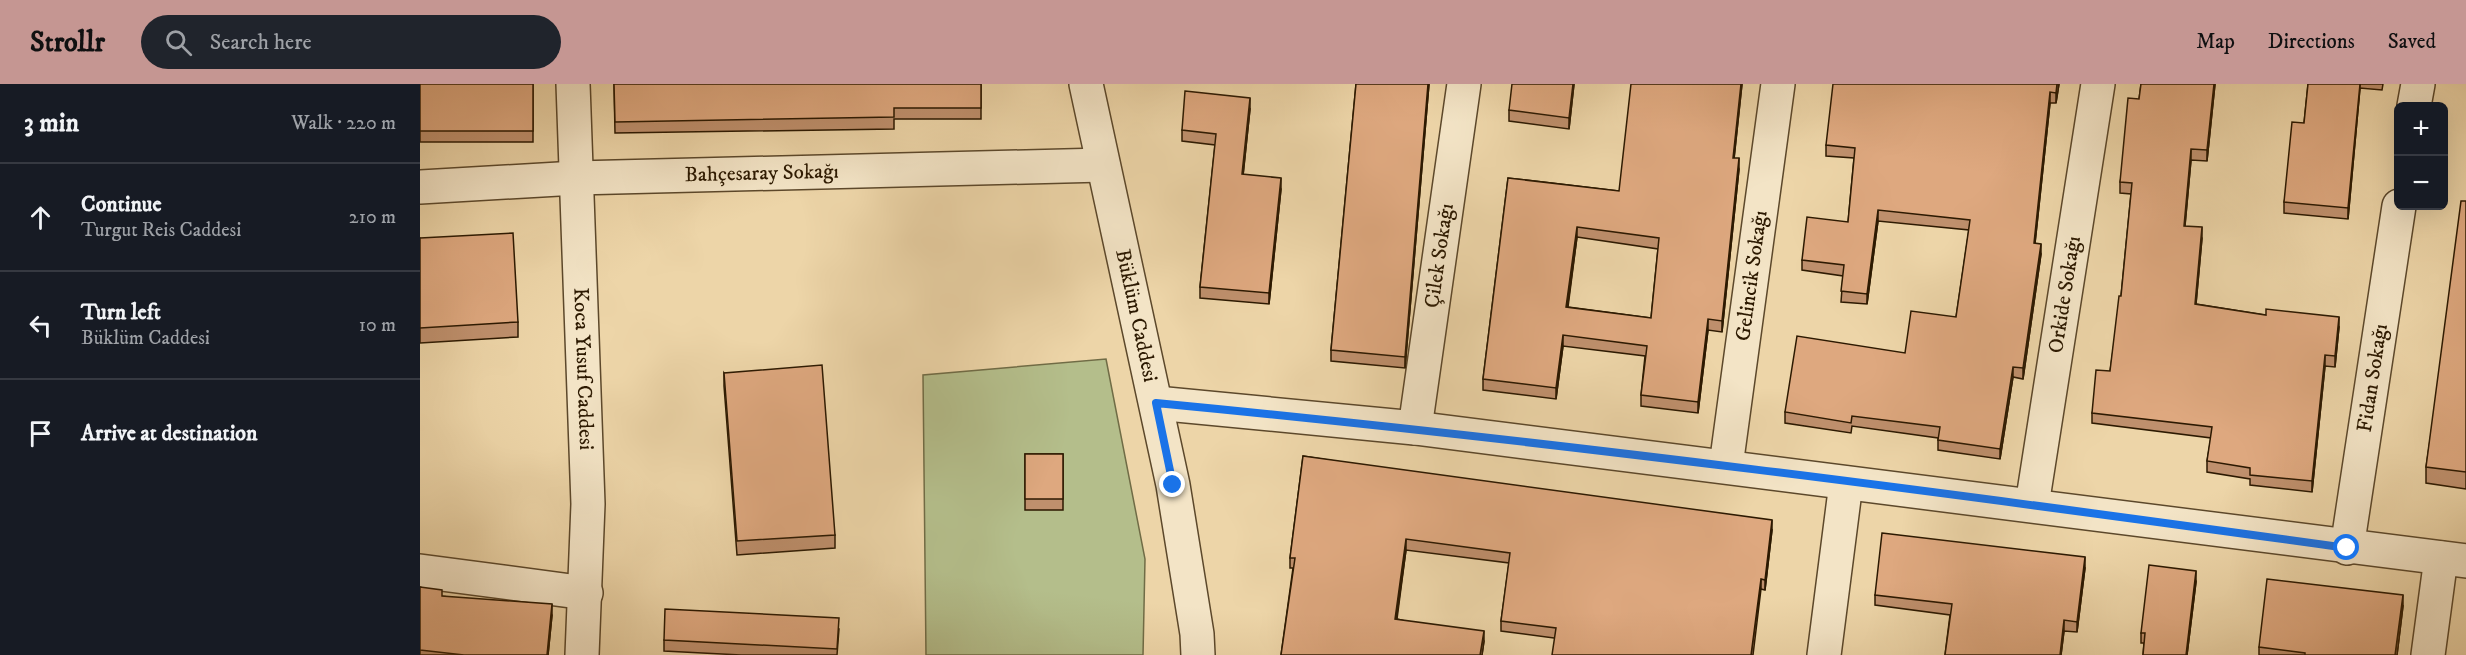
<!DOCTYPE html>
<html lang="en">
<head>
<meta charset="utf-8">
<style>
  :root { --surface:#171b24; --page:#20242c; --text:#f1f3f6; --muted:#9ea1a6; --line:#363941; --accent:#c59692 }
  body { margin:0; font-family:"IM FELL DW Pica",serif; background:var(--page); color:var(--text) }
  .controls { position:absolute; right:18px; top:18px; display:grid; overflow:hidden; border-radius:9px; box-shadow:0 6px 24px #0002 }
  .controls button { width:54px; height:54px; display:grid; place-items:center; padding:0; border:0; border-bottom:2px solid var(--line); background:var(--surface); color:var(--text); font:30px sans-serif }
  .stop { position:absolute; width:18px; height:18px; margin:-14px; border:4px solid #1a73e8; border-radius:50%; background:#fff }
  .stop.end { background:#1a73e8; border-color:#fff; box-shadow:0 2px 6px #0008 }
  .list { margin:0; padding:0; list-style:none }
  h2 { display:flex; justify-content:space-between; align-items:center; height:78px; margin:0; padding:0 24px; font-size:26px }
  h2 small { font-size:20px; font-weight:400; color:var(--muted) }
  .list li { display:grid; grid-template-columns:39px 1fr auto; gap:18px; align-items:center; box-sizing:border-box; height:108px; padding:0 24px; border-top:2px solid var(--line) }
  .list b { display:block; font-size:22px; white-space:nowrap }
  .list p { margin:0; font-size:20px; white-space:nowrap; color:var(--muted) }
  .list em { font-size:20px; font-style:normal; color:var(--muted) }
  .icon { flex:none; width:33px; height:33px; fill:none; stroke:currentColor; stroke-width:2; stroke-linecap:round; stroke-linejoin:round }
  .map { position:relative; flex:none; width:2046px; height:571px; overflow:hidden }
  header { display:flex; align-items:center; gap:36px; box-sizing:border-box; height:84px; padding:0 30px; background:var(--accent); color:#111 }
  header strong { font-size:28px }
  nav { display:flex; gap:33px; margin-inline-start:auto; font-size:21px }
  .search { width:420px; height:54px; background:var(--page); display:flex; align-items:center; gap:15px; box-sizing:border-box; padding:0 21px; border-radius:33px; color:var(--muted); font-size:22px }
  main { display:flex }
  aside { flex:1; background:var(--surface) }
  .map>svg:first-child { display:block }
</style>
</head>
<body>
<header>
<strong>Strollr</strong>
<div class="search"><svg class="icon" aria-label="search" viewBox="0 0 24 24"><circle cx="10" cy="10" r="6"/><path d="M15 15l6 6"/></svg>Search here</div>
<nav><a>Map</a><a>Directions</a><a>Saved</a></nav>
</header>
<main>
<aside>
<h2>3 min<small>Walk · 220 m</small></h2>
<ul class="list">
<li><svg class="icon" aria-label="ahead" viewBox="0 0 24 24"><path d="M12 20V5M6 11l6-6 6 6"/></svg><div><b>Continue</b><p>Turgut Reis Caddesi</p></div><em>210 m</em></li>
<li><svg class="icon" aria-label="left" viewBox="0 0 24 24"><path d="M17 20v-9H6M10 6l-5 5 5 5"/></svg><div><b>Turn left</b><p>Büklüm Caddesi</p></div><em>10 m</em></li>
<li><svg class="icon" aria-label="arrive" viewBox="0 0 24 24"><path d="M6 21V4h12l-3 4 3 4H6"/></svg><div><b>Arrive at destination</b></div></li>
</ul>
</aside>
<div class="map">
<svg width="2046" height="571" viewBox="0 0 2046 571">
  <rect width="100%" height="100%" fill="#edd5a8"/>
  <filter id="stains"><feTurbulence type="fractalNoise" baseFrequency=".00333" numOctaves="4"/><feColorMatrix values="0 0 0 0 .2 0 0 0 0 .09 0 0 0 0 .02 0 0 0 .5 -.17"/></filter>
  <radialGradient id="worn" r=".72"><stop offset=".6" stop-color="#630" stop-opacity="0"/><stop offset="1" stop-color="#630" stop-opacity=".3"/></radialGradient>
  <!-- green -->
  <polygon fill="#b4be8b" stroke="#706c46" stroke-width="1.5" points="686,275 725,475 723,571 506,571 503,291"/>
  <g fill="none" stroke-linecap="round" stroke-linejoin="round">
    <defs>
      <g id="minor">
        <path id="s1" d="M153 0 168 420 162 571"/>
        <path id="s2" d="M666 0 753 401 777 550 778 571"/>
        <polyline points="1994,22 1998,0"/>
        <path id="s3" d="M0 103 156 94 683 81"/>
        <polyline points="736,319 995,344 2046,477"/>
        <path id="s4" d="M995 344 1044 0"/>
        <path id="s5" d="M1306 382 1358 0"/>
        <path id="s6" d="M1612 421 1678 0"/>
        <path id="s7" d="M1927 464 1979 122"/>
        <polyline points="0,487 166,509"/>
        <polyline points="1404,571 1426,399"/>
        <polyline points="2008,571 2021,474"/>
      </g>
    </defs>
    <!-- minor casing -->
    <use href="#minor" stroke="#5c482b" stroke-width="36"/>
    <!-- minor -->
    <use href="#minor" stroke="#f3e4c6" stroke-width="33"/>
  </g>
  <!-- wall -->
  <g fill="#bf906d" stroke="#2c1901" stroke-width="1.5" fill-rule="evenodd">
    <rect x="0" y="0" width="113" height="58"/>
    <polygon points="194,0 561,0 561,35 474,35 474,45 195,49"/>
    <polygon points="936,0 1009,0 985,284 911,277 911,266"/>
    <polygon points="1154,0 1149,45 1089,37 1089,26"/>
    <path d="M1322 0 1314 74 1319 85 1302 248 1288 246 1278 329 1221 322V311L1225 272 1143 262 1136 315 1063 306V295L1088 94 1199 107ZM1157 153 1238 165 1231 234 1148 223Z"/>
    <polygon points="1639,0 1636,19 1630,19 1615,159 1621,170 1603,295 1593,293 1580,375 1518,366 1518,354 1432,342 1431,349 1365,339 1365,328 1485,269 1536,233 1549,146 1458,137 1447,220 1421,218 1423,192 1382,186 1382,176 1428,138 1434,74 1406,72 1406,61"/>
    <polygon points="1721,0 1795,0 1787,77 1771,76 1765,142 1782,154 1776,220 1919,243 1915,283 1905,282 1892,408 1830,401 1830,395 1787,388 1787,377 1791,354 1672,339 1672,329 1690,287 1701,212 1711,110 1700,109 1700,98 1719,15"/>
    <polygon points="1888,0 1963,0 1962,6 1940,4 1928,135 1864,129 1864,118 1884,39"/>
    <polygon points="830,25 823,91 861,105 849,220 780,214 780,203 795,61 762,57 762,46"/>
    <polygon points="2046,117 2046,405 2006,399 2006,383"/>
    <polygon points="0,154 98,238 98,253 0,259"/>
    <polygon points="304,289 415,451 415,464 317,471 304,302"/>
    <rect x="605" y="370" width="38" height="56"/>
    <polygon points="883,372 1352,446 1345,506 1341,505 1134,554 1081,547 1081,537 1089,479 986,466 977,535 1064,557 1062,571 861,571 873,484 870,484 870,474"/>
    <polygon points="1665,484 1657,548 1644,547 1641,571 1525,571 1530,531 1455,521 1455,511"/>
    <polygon points="1776,498 1767,571 1723,571 1724,559 1721,559 1721,549"/>
    <polygon points="0,503 22,512 132,531 128,571 0,571"/>
    <polygon points="1983,522 1977,571 1839,571 1839,563"/>
    <polygon points="419,545 417,571 321,571 244,567 244,556"/>
  </g>
  <!-- shaded-wall -->
  <g fill="#9b7659" stroke="#2c1901" stroke-width="1.5">
    <polygon points="1008,0 1009,0 985,284 985,273"/>
    <polygon points="1153,0 1154,0 1149,45 1149,34"/>
    <polygon points="1321,0 1322,0 1313,85 1313,74"/>
    <polygon points="1637,0 1639,0 1636,19 1636,9"/>
    <polygon points="1794,0 1795,0 1787,77 1787,66"/>
    <polygon points="1940,0 1940,4 1928,135 1928,124"/>
    <polygon points="1630,8 1630,19 1614,169 1614,159"/>
    <polygon points="830,14 830,25 822,102 822,90"/>
    <polygon points="1771,65 1771,76 1764,152 1764,142"/>
    <polygon points="1319,74 1319,85 1302,248 1302,237"/>
    <polygon points="861,94 861,105 849,220 849,209"/>
    <polygon points="1458,126 1458,137 1447,220 1447,210"/>
    <polygon points="1157,143 1157,153 1146,234 1146,223"/>
    <polygon points="1782,143 1782,154 1775,231 1775,220"/>
    <polygon points="1621,160 1621,170 1603,295 1603,284"/>
    <polygon points="1919,233 1919,243 1915,283 1915,272"/>
    <polygon points="1288,235 1288,246 1278,329 1278,318"/>
    <polygon points="1143,251 1143,262 1136,315 1136,304"/>
    <polygon points="1905,271 1905,282 1892,408 1892,397"/>
    <polygon points="1593,283 1593,293 1580,375 1580,365"/>
    <polygon points="1352,436 1352,446 1345,506 1345,496"/>
    <polygon points="986,455 986,466 975,545 975,535"/>
    <polygon points="1665,473 1665,484 1657,548 1657,538"/>
    <polygon points="1776,487 1776,498 1767,571 1766,571"/>
    <polygon points="1341,495 1341,505 1333,571 1331,571"/>
    <polygon points="1983,511 1983,522 1977,571 1975,571"/>
    <polygon points="132,520 132,531 128,571 127,571"/>
    <polygon points="1644,536 1644,547 1641,571 1640,571"/>
    <polygon points="1064,547 1064,557 1062,571 1060,571"/>
  </g>
  <!-- building -->
  <g fill="#dea87f" stroke="#2c1901" stroke-width="1.5" fill-rule="evenodd">
    <rect x="0" y="0" width="113" height="47"/>
    <polygon points="194,0 561,0 561,24 474,24 474,33 195,38"/>
    <polygon points="936,0 1008,0 985,273 911,266"/>
    <polygon points="1092,0 1153,0 1149,34 1089,26"/>
    <path d="M1211 0H1321L1313 74H1319L1302 237 1288 235 1278 318 1221 311 1227 262 1143 251 1136 304 1063 295 1088 94 1199 107ZM1157 143 1239 154 1231 234 1146 223Z"/>
    <polygon points="1413,0 1637,0 1636,9 1630,8 1614,159 1621,160 1603,284 1593,283 1580,365 1518,356 1520,343 1432,332 1431,339 1365,328 1377,252 1485,269 1491,227 1536,233 1550,136 1458,126 1447,210 1421,207 1424,181 1382,176 1387,133 1428,138 1435,64 1406,61"/>
    <polygon points="1721,0 1794,0 1787,66 1771,65 1764,142 1782,143 1775,220 1846,231 1846,225 1919,233 1915,272 1905,271 1892,397 1830,391 1830,384 1787,377 1792,343 1672,329 1676,286 1690,287 1699,212 1701,212 1712,99 1700,98 1708,14 1719,15"/>
    <polygon points="1888,0 1940,0 1928,124 1864,118 1872,38 1884,39"/>
    <polygon points="765,7 830,14 822,90 861,94 849,209 780,203 796,50 762,46"/>
    <polygon points="2041,117 2046,117 2046,388 2006,383"/>
    <polygon points="93,149 98,238 0,244 0,154"/>
    <polygon points="402,281 415,451 317,457 304,289"/>
    <rect x="605" y="370" width="38" height="45"/>
    <polygon points="883,372 1352,436 1345,496 1341,495 1331,571 1132,571 1136,544 1081,537 1090,469 986,455 975,535 1064,547 1060,571 861,571 875,474 870,474"/>
    <polygon points="1462,449 1665,473 1657,538 1644,536 1640,571 1525,571 1532,520 1455,511"/>
    <polygon points="1729,481 1776,487 1766,571 1723,571 1725,549 1721,549"/>
    <polygon points="1847,495 1983,511 1975,571 1885,571 1885,569 1839,563"/>
    <polygon points="0,503 22,506 22,512 132,520 127,571 44,571 0,566"/>
    <polygon points="245,525 419,534 417,565 244,556"/>
  </g>
  <g fill="none" stroke-linecap="round" stroke-linejoin="round">
    <!-- route -->
    <path stroke="#1a73e8" stroke-width="8" d="M753 401 736 319C1134 357 1531 409 1927 464"/>
  </g>
  <g text-anchor="middle" dominant-baseline="central" stroke-width="4.5" stroke-linejoin="round" paint-order="stroke">
    <!-- street labels -->
    <g font-size="21" fill="#2c1901" stroke="#f3e4c6">
      <text stroke="none"><textPath href="#s3" startOffset="342">Bahçesaray Sokağı</textPath></text>
      <text stroke="none"><textPath href="#s4" startOffset="174">Çilek Sokağı</textPath></text>
      <text stroke="none"><textPath href="#s5" startOffset="192">Gelincik Sokağı</textPath></text>
      <text stroke="none"><textPath href="#s6" startOffset="213">Orkide Sokağı</textPath></text>
      <text stroke="none"><textPath href="#s2" startOffset="237">Büklüm Caddesi</textPath></text>
      <text stroke="none"><textPath href="#s1" startOffset="285">Koca Yusuf Caddesi</textPath></text>
      <text stroke="none"><textPath href="#s7" startOffset="172">Fidan Sokağı</textPath></text>
    </g>
  </g>
  <rect width="100%" height="100%" filter="url(#stains)"/>
  <rect width="100%" height="100%" fill="url(#worn)"/>
</svg>
<div class="controls">
<button>+</button>
<button>−</button>
</div>
<div class="stop" style="left:1927px;top:464px"></div>
<div class="stop end" style="left:753px;top:401px"></div>
</div>
</main>
</body>
</html>
